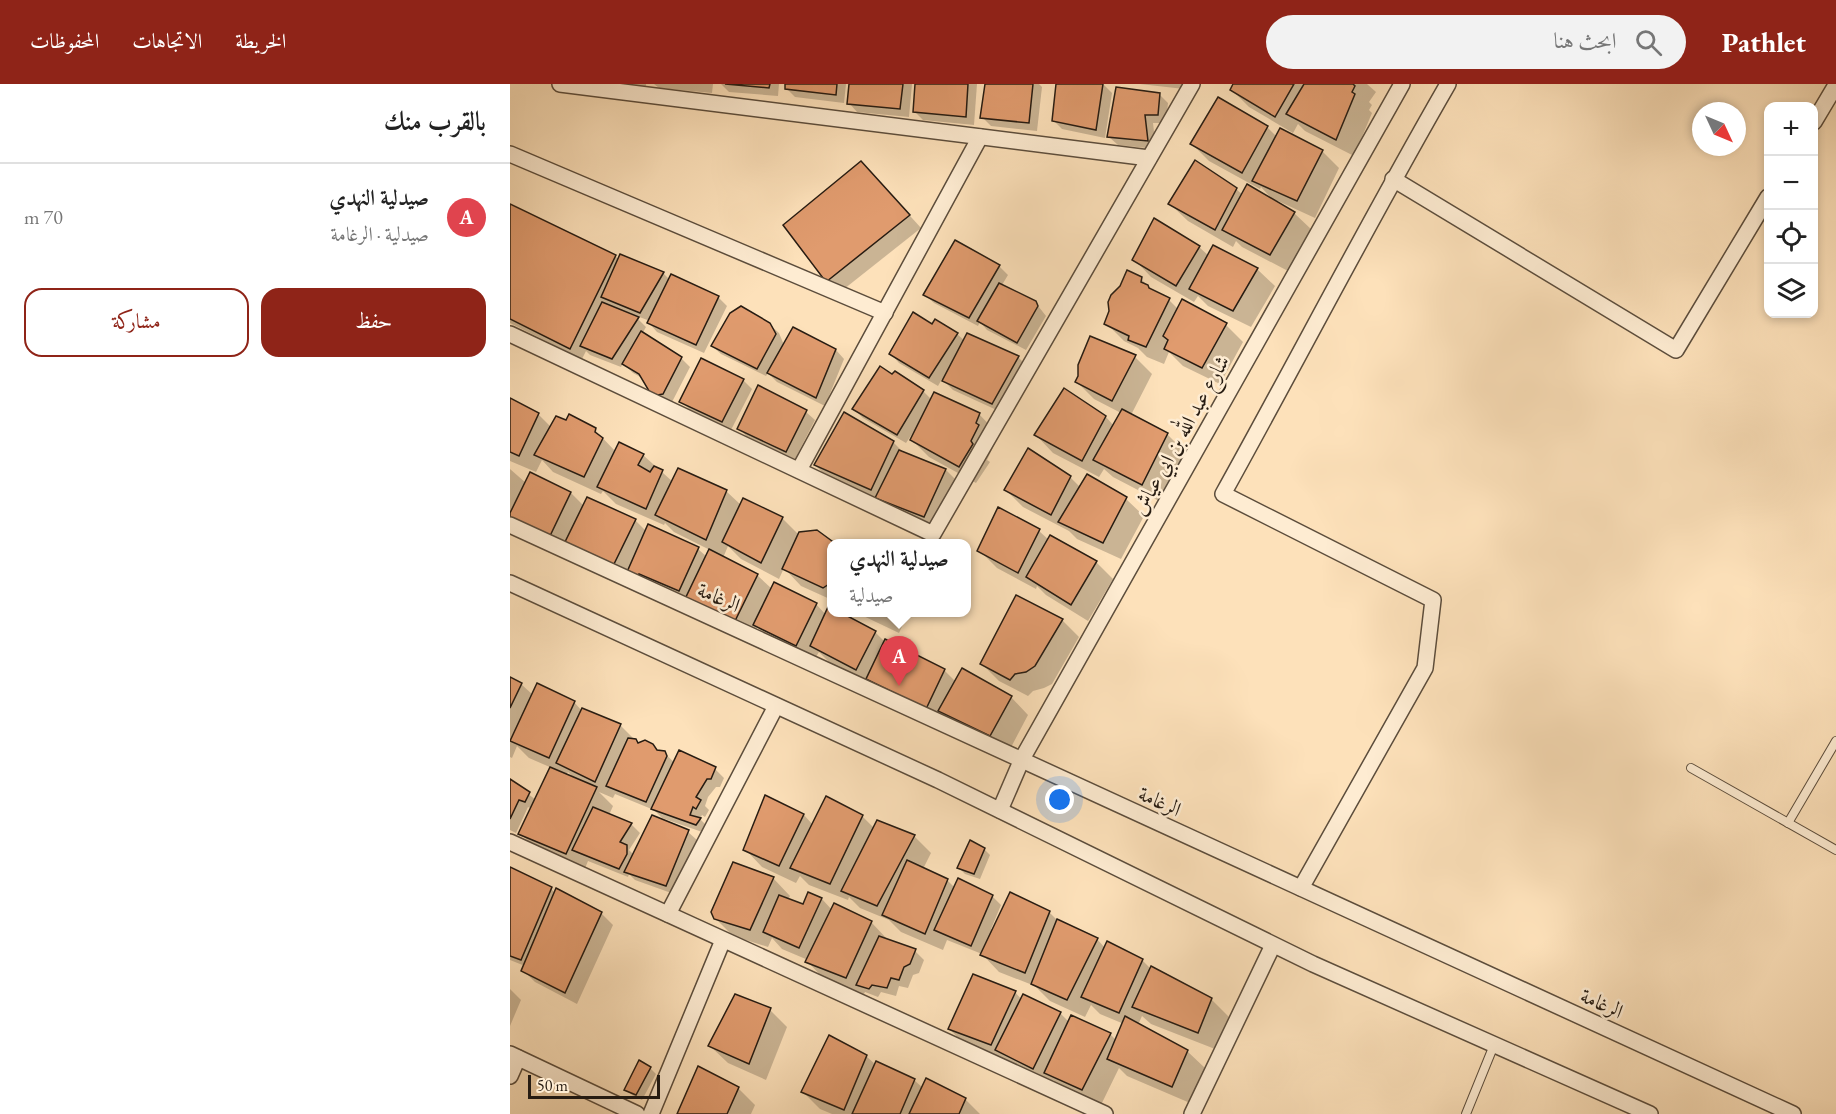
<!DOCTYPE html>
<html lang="ar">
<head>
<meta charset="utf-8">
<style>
  :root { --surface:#fff; --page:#f2f2f2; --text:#222; --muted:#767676; --line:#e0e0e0; --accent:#8f2418 }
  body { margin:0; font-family:"EB Garamond",Amiri,serif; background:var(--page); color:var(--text); direction:rtl }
  .controls { position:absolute; right:18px; top:18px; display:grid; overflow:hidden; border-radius:12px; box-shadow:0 3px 9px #0003 }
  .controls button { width:54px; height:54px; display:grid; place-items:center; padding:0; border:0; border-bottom:2px solid var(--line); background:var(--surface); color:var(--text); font:30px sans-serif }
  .compass { position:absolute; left:1182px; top:18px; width:54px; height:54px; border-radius:50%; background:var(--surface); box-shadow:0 3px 9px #0003; rotate:134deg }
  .scale { position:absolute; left:18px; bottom:15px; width:132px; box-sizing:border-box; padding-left:6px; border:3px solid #271c12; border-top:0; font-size:16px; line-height:21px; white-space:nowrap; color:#271c12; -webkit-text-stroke:4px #feecd2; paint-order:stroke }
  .you { position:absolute; left:550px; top:716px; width:21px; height:21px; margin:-15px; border:4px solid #fff; border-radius:50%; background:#1a73e8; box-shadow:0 0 0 9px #1a73e833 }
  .badge { display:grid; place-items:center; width:39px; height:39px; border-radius:50%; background:var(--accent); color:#fff; font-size:20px; font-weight:700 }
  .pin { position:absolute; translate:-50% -50px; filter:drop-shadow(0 2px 3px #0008) }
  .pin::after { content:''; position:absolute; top:32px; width:21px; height:18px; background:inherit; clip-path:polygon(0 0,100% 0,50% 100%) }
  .popup { position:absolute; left:317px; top:455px; width:144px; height:78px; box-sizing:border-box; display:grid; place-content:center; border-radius:12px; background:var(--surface); filter:drop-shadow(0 2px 4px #0005); font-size:20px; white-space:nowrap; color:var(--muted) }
  .popup b { font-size:22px; color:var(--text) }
  .popup::after { content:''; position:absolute; left:50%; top:100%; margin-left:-12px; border:12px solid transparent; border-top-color:var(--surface) }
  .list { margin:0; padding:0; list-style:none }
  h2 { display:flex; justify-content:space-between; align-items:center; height:78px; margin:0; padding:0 24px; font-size:26px }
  h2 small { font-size:20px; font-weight:400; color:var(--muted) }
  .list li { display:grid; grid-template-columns:39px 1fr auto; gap:18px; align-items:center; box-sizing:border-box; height:108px; padding:0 24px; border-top:2px solid var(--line) }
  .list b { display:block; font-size:22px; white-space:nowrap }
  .list p { margin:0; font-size:20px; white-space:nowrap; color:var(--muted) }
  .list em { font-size:20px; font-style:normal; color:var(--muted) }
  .actions { display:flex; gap:12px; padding:18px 24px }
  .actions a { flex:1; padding:14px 0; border:2px solid var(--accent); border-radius:18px; text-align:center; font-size:21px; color:var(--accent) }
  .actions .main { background:var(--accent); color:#fff }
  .icon { flex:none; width:33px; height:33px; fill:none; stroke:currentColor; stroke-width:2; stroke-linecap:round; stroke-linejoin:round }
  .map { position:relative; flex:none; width:1326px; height:1030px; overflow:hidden; direction:ltr }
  header { display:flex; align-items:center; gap:36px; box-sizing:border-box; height:84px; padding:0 30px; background:var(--accent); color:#fff }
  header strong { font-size:28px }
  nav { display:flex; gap:33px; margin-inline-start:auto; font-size:21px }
  .search { width:420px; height:54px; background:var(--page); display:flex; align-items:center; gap:15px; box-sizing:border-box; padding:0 21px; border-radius:33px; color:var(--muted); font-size:22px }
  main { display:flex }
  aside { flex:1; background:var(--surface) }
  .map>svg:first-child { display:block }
</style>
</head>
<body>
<header>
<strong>Pathlet</strong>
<div class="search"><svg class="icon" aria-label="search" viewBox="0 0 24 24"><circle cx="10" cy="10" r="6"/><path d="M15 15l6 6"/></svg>ابحث هنا</div>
<nav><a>الخريطة</a><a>الاتجاهات</a><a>المحفوظات</a></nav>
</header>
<main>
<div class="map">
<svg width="1326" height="1030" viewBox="0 0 1326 1030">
  <rect width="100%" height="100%" fill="#fde1ba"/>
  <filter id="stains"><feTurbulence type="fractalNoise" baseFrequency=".00333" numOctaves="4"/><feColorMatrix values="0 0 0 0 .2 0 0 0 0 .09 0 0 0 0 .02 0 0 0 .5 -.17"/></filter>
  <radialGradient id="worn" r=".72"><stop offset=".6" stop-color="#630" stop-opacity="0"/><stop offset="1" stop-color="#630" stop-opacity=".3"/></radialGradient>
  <!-- shadow -->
  <g fill="#0003" fill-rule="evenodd">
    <polygon points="113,0 136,0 136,4"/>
    <polygon points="144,0 203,0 202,9 149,4"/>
    <polygon points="211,0 269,0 268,12 219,8"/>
    <polygon points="276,0 336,0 334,19 285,13 276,4"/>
    <polygon points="341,0 402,0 399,33 347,28 339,19"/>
    <polygon points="407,0 467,0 464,41 413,36 404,27"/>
    <polygon points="476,0 529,0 532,3 527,47 481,42 472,33"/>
    <polygon points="547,0 593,0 602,9 595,54 552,45 543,36"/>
    <polygon points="630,0 675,0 674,5"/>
    <polygon points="725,0 857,0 866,8 859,18 862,21 859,26 862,29 844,72 795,47 788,40 782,51 812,67 829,84 805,134 768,117 767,119 784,129 802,146 778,187 732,163 726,157 723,163 678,137 660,120 726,105 733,111 763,116 751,103 750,105 699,77 682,60 757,43 767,53 782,51 783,49 739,23 722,6"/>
    <polygon points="649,10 658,19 656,39 643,39 646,65 608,61 599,53"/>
    <polygon points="363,91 411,144 329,209 317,197"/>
    <polygon points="0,122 105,172 109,176 153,189 160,196 208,213 217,222 194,269 147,248 139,239 140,237 124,231 136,243 132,250 171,274 180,283 162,318 153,320 134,295 123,289 113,279 111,283 80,271 76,267 72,275 0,239"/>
    <polygon points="645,136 689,163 699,172 747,185 765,202 741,243 698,222 688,212 684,218 641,193 624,175"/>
    <polygon points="489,182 498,191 492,201 525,218 536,232 516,266 477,246 470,238 468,242 424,219 415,211"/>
    <polygon points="631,195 645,209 659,216 668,225 716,241 733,258 710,300 673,282 659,268 654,280 637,273 628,264 614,257 596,239"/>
    <polygon points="259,240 269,249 274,261 284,245 326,266 334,275 315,322 267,298 258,289 256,292 211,270 202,262"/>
    <polygon points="447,250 455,257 508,273 517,282 491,328 443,306 432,295 428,302 389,279 381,270"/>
    <polygon points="625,273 642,290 621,331 658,351 675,368 649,417 603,393 594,385 589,393 543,369 526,351 554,306 596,333 604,342 611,329 584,315 567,298 569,292"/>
    <polygon points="192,276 234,297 242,305 221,346 180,326 171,317"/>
    <polygon points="385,289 413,307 422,316 469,330 486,348 483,357 485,359 477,376 480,378 466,399 419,373 402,356 406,348 404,347 396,359 353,334 344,325"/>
    <polygon points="0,316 28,330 42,344 85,346 106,368 133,371 163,398 216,407 231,421 272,434 289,451 322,460 322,516 291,502 274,484 269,495 231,475 218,462 213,474 247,491 262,505 306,520 316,531 322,528 365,548 375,558 435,587 446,598 501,613 518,631 498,669 320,579 309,568 303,578 262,558 247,543 242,555 0,441 0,385 16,399 21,390 61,409 74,422 125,436 136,447 138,442 188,465 197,473 200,466 164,448 155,439 154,441 106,420 93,407 91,410 43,388 32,376 26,388 0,377"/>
    <polygon points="296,328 305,336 285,375 237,353 229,344"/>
    <polygon points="383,358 395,370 436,386 453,403 431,449 323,399 305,381"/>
    <polygon points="560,393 570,403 616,415 634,432 611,475 567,455 559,447 513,423 496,406"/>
    <polygon points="489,425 529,447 539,456 586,478 603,495 578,537 536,511 527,502 526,505 487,484 469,466"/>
    <polygon points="345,528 399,528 389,549"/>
    <polygon points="552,536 569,553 542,600 534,604 523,607 518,612 489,597 471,579"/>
    <path d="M0 595 11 600 23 611 64 618 72 627 110 641 129 660 154 669 165 679 205 685 214 694 210 703H206L198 713 195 722 199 726 195 733 192 731 190 735 199 744 195 749 152 734 144 726 105 710 103 714 89 708 103 722 99 731 121 740 130 749 119 766 124 771 178 748 187 756 164 810 125 796 119 790 118 793 78 777 74 787 28 767 10 749 22 725 18 723 6 749 0 746V696L26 716 42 684 19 674 7 662 2 674 0 673ZM58 688 65 695 56 691Z"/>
    <polygon points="256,713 294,731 303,741 352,732 364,744 404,752 421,769 413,785 437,796 445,804 482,812 491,821 481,845 483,846 539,828 547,836 587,855 595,864 632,876 641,885 701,915 719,933 705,965 641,940 632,932 628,941 677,967 695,984 680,1019 617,992 609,984 590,1023 553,1006 543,996 540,1001 457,962 439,945 505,908 512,916 514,912 550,929 559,938 600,950 607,957 614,940 590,930 581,921 575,933 540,917 525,902 489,888 472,870 437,856 433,866 391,848 379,836 350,824 339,813 338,816 299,801 290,792 286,799 252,783 235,765"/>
    <polygon points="474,765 480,771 470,795 455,790 449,784"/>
    <polygon points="0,784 41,805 45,809 91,829 103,841 67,920 25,898 13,886 15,882 0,876"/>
    <polygon points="263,794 280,812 278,816 294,822 299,810 312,815 322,826 361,838 378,856 405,867 414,876 409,889 403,891 398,904 389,902 386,912 371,908 368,913 355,908 354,910 314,895 297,877 298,876 272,865 262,854 258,863 223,852 205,834"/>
    <polygon points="0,905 11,916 0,942"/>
    <polygon points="260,926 277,943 256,996 218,979 200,962"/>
    <polygon points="356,972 366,981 367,979 404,996 413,1004 455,1015 470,1030 322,1030 310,1025 293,1008"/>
    <polygon points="140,984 146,990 132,1016 122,1011 116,1005"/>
    <polygon points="228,1004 245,1021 241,1030 168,1030"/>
  </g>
  <!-- building -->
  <g fill="#e09b6e" stroke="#271c12" stroke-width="1.5">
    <polygon points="215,0 260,0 259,4"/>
    <polygon points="275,0 327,0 326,11 275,5"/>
    <polygon points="339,0 393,0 390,25 337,20"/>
    <polygon points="405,0 458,0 456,33 403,28"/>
    <polygon points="475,0 523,0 519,39 470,34"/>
    <polygon points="546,0 593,0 586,46 542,37"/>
    <polygon points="723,0 784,0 765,33 720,6"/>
    <polygon points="794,0 843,0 845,2 842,8 845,10 826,56 776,30"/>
    <polygon points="606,3 650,9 648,31 635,31 638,57 597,53"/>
    <polygon points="708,13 758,42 732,89 680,60"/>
    <polygon points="770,44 813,66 787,117 742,97"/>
    <polygon points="685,76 727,104 705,146 658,120"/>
    <polygon points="351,77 400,131 316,198 273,141"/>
    <polygon points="737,100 785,128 760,171 712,146"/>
    <polygon points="0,120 106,171 60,265 0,235"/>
    <polygon points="644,134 690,162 666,202 622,176"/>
    <polygon points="445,156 490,181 459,234 413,211"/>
    <polygon points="703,161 748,184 723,227 679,205"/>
    <polygon points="110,170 154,188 130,229 91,213"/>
    <polygon points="617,186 632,193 631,198 638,201 639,204 660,214 636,263 618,256 619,252 594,240 599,227 598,218 601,211 610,202"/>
    <polygon points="161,190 209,212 186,261 137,239"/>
    <polygon points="489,199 526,217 528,222 507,259 467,237"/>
    <polygon points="672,215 717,239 692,284 654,265 658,256 653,252"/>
    <polygon points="92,218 129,233 102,275 70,262"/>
    <polygon points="231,222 260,239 266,250 247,285 201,262 220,229"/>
    <polygon points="403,228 422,240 425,235 448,249 419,294 379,270"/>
    <polygon points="283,243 326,265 306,314 257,289"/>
    <polygon points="131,247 172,273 153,310 142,312 129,290 112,280"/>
    <polygon points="457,249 509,272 482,320 432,297"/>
    <polygon points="580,252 626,271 602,317 565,298 568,292 568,281"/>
    <polygon points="191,274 234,295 212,338 169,318"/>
    <polygon points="370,282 382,290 385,287 414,306 387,351 342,325"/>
    <polygon points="248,301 297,326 276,368 227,345"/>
    <polygon points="554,304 596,332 572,377 524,351"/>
    <polygon points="424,308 470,329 466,339 469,341 461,357 463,360 449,383 400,356"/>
    <polygon points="0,314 29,329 9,372 0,368"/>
    <polygon points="612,325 658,349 632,401 583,376"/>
    <polygon points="334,328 384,357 361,406 304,381"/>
    <polygon points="59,330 86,344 85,348 93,354 74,393 24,371 46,332 56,336"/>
    <polygon points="109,358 134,370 128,381 140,388 144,382 153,386 136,425 87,403"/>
    <polygon points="518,364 561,392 541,431 494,406"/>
    <polygon points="389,366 436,385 414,433 365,414"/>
    <polygon points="168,384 217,406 196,456 145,431"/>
    <polygon points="20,388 61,408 39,454 0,436 0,429"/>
    <polygon points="577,390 617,413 593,459 548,438"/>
    <polygon points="77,413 126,435 103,482 55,458"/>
    <polygon points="233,414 273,433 251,479 212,458"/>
    <polygon points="488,423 530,445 508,489 467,467"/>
    <polygon points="138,440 189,463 169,507 129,490 126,494 117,488"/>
    <polygon points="307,446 326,460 322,460 322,498 313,504 272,485 289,448"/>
    <polygon points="540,451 587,477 561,521 516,493"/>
    <polygon points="199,465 248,490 224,539 175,515"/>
    <polygon points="264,498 307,519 286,562 243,541"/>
    <polygon points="506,511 553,535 525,582 516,588 505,590 500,596 470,580"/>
    <polygon points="318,523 322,524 322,528 330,528 366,547 346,586 300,562"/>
    <polygon points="375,555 435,585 416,625 356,595"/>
    <polygon points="452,584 502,612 480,652 428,627"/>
    <polygon points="0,593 12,599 0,624"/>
    <polygon points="27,599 65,617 39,674 0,657"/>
    <polygon points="72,624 111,640 85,698 46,679"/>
    <polygon points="118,654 126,655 128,659 135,656 143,660 147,666 155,667 157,672 136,718 96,702"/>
    <polygon points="169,666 206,683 201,695 197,695 186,713 191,716 186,725 183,723 180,731 191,734 186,741 141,725"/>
    <polygon points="40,683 87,703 56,770 8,750"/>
    <polygon points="0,695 20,708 15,718 9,716 0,735"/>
    <polygon points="255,711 294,730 269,782 233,766"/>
    <polygon points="316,712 353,731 320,800 280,784"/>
    <polygon points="83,723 122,739 110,758 117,761 117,770 109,785 62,766"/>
    <polygon points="142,731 179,746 156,802 114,788"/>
    <polygon points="367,736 405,751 367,822 331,807"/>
    <polygon points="460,756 475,764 464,790 447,784"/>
    <polygon points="397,776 438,795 415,850 372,831"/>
    <polygon points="223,778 264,793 240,846 204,835 201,828"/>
    <polygon points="0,783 42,803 11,876 0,872"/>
    <polygon points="448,794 483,811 461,862 424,846"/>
    <polygon points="46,804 92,828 55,909 11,887"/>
    <polygon points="298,808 312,814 289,864 253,848 269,811 293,820"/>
    <polygon points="500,808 540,827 515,889 470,871"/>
    <polygon points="324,819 362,837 336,894 295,878"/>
    <polygon points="547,835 588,854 557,916 521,900"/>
    <polygon points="369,852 406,865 400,880 394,883 389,896 381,894 377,904 362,901 359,905 346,901"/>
    <polygon points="597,857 633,875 609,929 571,913"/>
    <polygon points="641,882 702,914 688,949 622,923"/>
    <polygon points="463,890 506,907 481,961 438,945"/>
    <polygon points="225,910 261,924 239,980 198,962"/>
    <polygon points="513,910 551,928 523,985 485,966"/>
    <polygon points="561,931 601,949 572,1006 534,989"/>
    <polygon points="615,932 678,966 662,1003 597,975"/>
    <polygon points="319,951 357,971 334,1026 291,1008"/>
    <polygon points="129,976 141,983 126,1011 114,1006"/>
    <polygon points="366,977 405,995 390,1030 342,1030"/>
    <polygon points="188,982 229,1003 217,1030 167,1030"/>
    <polygon points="416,994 456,1014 449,1030 399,1030"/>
  </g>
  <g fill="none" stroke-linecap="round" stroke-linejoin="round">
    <defs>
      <g id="service">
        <polyline points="1181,684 1326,766"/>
        <polyline points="1278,739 1326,657"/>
        <polyline points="956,1030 984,961"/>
      </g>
      <g id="minor">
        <polyline points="50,0 639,74"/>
        <polyline points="1304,38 1326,1"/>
        <polyline points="0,70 375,229"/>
        <polyline points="883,95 1166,266 1258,113"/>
        <polyline points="0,250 423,450 682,0"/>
        <polyline points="289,386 470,53"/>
        <polyline points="0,441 1283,1030"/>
        <polyline points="0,499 428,696 803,880 1140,1030"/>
        <polyline points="490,726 512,675 892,0"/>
        <polyline points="0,758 595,1030"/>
        <path d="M791 804 915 584 923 516 713 410C789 273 860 135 938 0"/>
        <polyline points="158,830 266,622"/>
        <polyline points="0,970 127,1030"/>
        <polyline points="0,992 8,974"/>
        <polyline points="141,1030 213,856"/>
        <polyline points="682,1030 763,861"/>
      </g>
    </defs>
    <!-- service casing -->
    <use href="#service" stroke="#5c4d3c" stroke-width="10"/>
    <!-- minor casing -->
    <use href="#minor" stroke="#5c4d3c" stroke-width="18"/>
    <!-- service -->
    <use href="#service" stroke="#feecd2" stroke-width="8"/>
    <!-- minor -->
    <use href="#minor" stroke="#feecd2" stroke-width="15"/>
  </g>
  <g text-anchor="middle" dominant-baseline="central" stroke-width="5" stroke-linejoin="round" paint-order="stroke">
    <!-- street labels -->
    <g font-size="21" fill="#271c12" stroke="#feecd2">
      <text transform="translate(670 351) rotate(-61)">شارع عبد الله بن ابي عياش</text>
      <text transform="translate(209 513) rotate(24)">الرغامة</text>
      <text transform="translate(650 717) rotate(25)">الرغامة</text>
      <text transform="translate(1092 919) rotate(25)">الرغامة</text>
    </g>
  </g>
  <rect width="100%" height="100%" filter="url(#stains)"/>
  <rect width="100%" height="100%" fill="url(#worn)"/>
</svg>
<div class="controls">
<button>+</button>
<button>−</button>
<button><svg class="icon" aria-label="locate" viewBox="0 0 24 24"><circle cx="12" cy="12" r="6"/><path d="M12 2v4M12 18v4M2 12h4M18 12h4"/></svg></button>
<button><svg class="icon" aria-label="layers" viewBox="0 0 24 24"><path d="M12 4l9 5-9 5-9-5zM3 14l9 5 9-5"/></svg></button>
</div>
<svg class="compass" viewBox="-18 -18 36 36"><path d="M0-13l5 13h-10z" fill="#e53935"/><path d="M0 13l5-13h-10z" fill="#767676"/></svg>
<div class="scale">50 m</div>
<div class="you"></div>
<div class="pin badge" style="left:389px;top:602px;background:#e0444e">A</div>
<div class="popup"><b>صيدلية النهدي</b>صيدلية</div>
</div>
<aside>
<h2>بالقرب منك<small></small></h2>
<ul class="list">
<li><span class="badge" style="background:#e0444e">A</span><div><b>صيدلية النهدي</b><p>صيدلية · الرغامة</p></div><em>70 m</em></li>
</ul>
<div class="actions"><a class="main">حفظ</a><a>مشاركة</a></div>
</aside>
</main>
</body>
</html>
